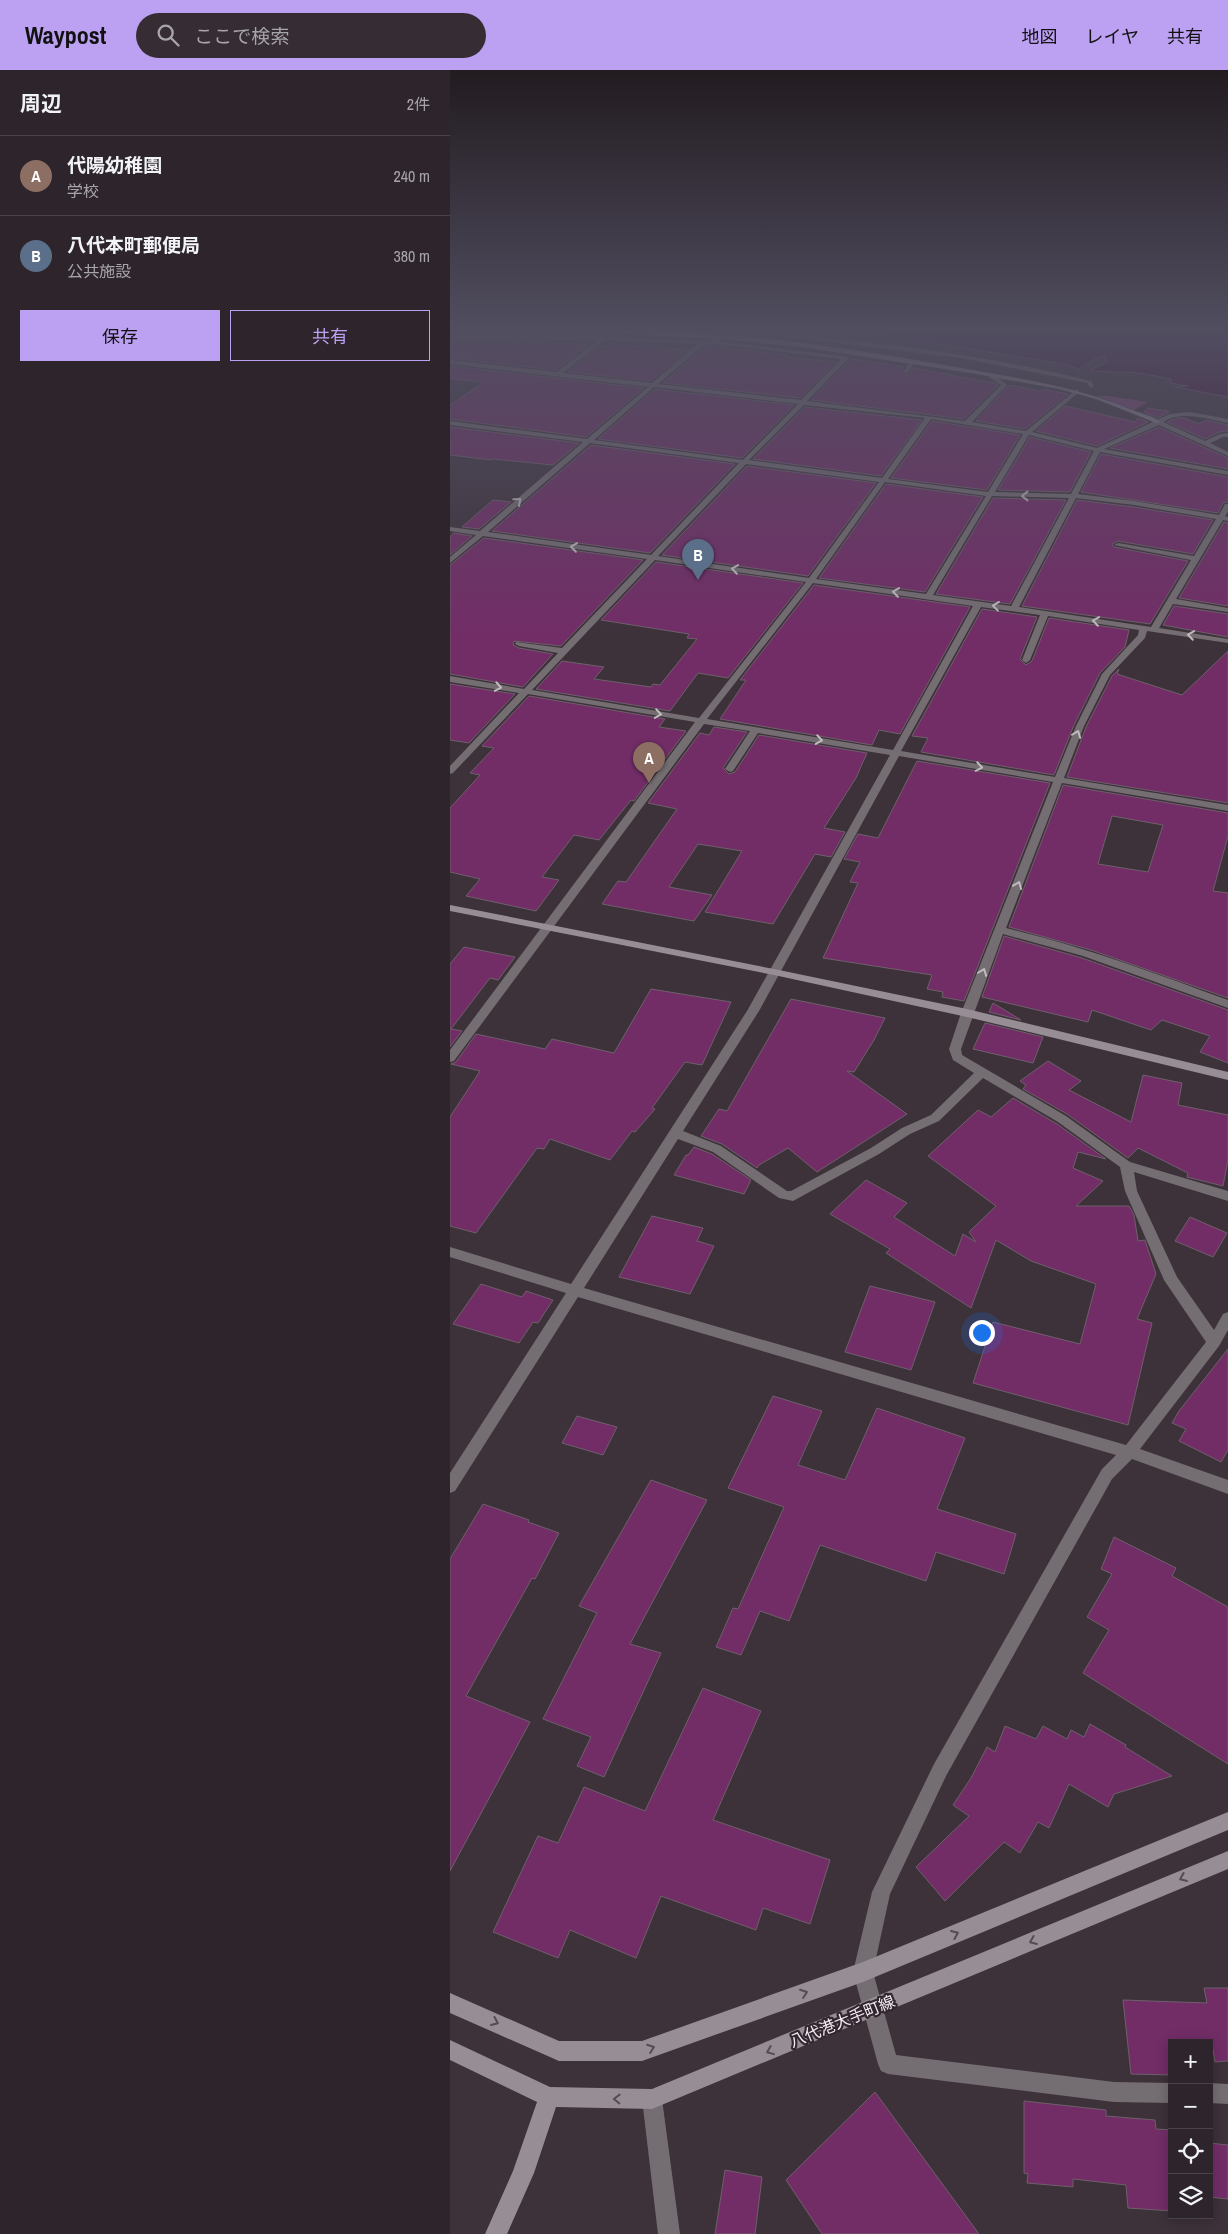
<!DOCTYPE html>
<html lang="ja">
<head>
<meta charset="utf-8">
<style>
  :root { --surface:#2e252c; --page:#362d34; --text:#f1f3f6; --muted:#a7a5a9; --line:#494248; --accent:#bca0f2 }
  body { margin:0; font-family:"Archivo Narrow","Noto Sans JP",sans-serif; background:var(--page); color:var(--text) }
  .controls { position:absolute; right:15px; bottom:15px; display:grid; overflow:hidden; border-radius:0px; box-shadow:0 2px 12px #0003 }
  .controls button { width:45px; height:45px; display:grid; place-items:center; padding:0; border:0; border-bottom:1px solid var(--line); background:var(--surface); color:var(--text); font:25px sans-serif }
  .you { position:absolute; left:531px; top:1262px; width:18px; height:18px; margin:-12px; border:4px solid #fff; border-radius:50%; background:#1a73e8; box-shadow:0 0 0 8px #1a73e833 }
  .badge { display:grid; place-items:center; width:32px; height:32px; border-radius:50%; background:var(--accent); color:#fff; font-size:16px; font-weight:700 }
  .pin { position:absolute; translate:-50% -41px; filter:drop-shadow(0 1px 2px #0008) }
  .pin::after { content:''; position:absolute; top:26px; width:18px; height:15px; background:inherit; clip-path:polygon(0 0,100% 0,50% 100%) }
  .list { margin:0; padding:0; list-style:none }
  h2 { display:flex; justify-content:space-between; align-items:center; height:65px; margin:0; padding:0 20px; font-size:21px }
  h2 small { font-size:16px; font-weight:400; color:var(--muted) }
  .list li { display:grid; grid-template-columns:32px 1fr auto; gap:15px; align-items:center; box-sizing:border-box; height:80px; padding:0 20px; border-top:1px solid var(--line) }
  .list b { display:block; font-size:19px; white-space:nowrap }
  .list p { margin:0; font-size:16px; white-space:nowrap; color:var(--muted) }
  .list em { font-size:16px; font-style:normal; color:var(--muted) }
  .actions { display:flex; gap:10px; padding:15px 20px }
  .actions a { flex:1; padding:11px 0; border:1px solid var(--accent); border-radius:0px; text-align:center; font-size:18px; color:var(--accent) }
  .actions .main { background:var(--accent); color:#111 }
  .icon { flex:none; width:28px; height:28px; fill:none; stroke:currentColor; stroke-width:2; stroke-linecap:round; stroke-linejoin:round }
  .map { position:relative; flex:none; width:778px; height:2164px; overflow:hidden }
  header { display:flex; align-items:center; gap:30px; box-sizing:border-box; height:70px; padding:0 25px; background:var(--accent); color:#111 }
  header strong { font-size:24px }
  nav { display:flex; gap:28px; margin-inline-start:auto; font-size:18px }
  .search { width:350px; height:45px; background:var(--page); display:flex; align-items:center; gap:12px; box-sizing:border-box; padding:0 18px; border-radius:28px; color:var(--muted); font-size:19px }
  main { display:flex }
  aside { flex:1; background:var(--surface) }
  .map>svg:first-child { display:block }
</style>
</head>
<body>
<header>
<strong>Waypost</strong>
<div class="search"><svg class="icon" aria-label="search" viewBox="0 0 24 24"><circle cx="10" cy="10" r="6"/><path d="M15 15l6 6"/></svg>ここで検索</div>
<nav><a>地図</a><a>レイヤ</a><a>共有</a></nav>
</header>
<main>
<aside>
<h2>周辺<small>2件</small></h2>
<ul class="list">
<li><span class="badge" style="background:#8d6e63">A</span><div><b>代陽幼稚園</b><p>学校</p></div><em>240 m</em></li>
<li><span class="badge" style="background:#5c6f8a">B</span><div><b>八代本町郵便局</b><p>公共施設</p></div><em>380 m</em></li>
</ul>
<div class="actions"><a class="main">保存</a><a>共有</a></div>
</aside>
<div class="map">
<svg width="778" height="2164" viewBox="0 0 778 2164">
  <rect width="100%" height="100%" fill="#3d313a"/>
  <!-- green -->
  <polygon fill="#85457a" points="646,326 658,326 698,332 684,340"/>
  <!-- water -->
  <path fill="#3d0836" stroke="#744d6f" d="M384 262H778V327L725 317 738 316 721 313V309C705 306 689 302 673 302 661 302 652 302 641 300L657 292 655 286 645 289 629 299 615 294 437 266Z"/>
  <!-- building -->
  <g fill="#722d67" stroke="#6e606b" fill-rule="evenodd">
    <polygon points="0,271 94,272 138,275 106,300 0,288"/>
    <polygon points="165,275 237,280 201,311 118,302 150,276 162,277"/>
    <polygon points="265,276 338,285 336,287 386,292 350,328 213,313 255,277"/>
    <polygon points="401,289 454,297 451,302 453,305 459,304 463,298 544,313 548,315 514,349 361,330"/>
    <polygon points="0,296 194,318 136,367 0,349 0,335 34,312 0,309"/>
    <polygon points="559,315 590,321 593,319 618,324 575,359 526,351"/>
    <polygon points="205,319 344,335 292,388 148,369"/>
    <polygon points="615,336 685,352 688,348 698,352 647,376 586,361"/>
    <polygon points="355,337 472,350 431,406 303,389"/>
    <polygon points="698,338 717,341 719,342 708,348 694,342"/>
    <polygon points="728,348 734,348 749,354 756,350 778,355 778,361 769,362 755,369 717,352"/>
    <polygon points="482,351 570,365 537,420 441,408"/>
    <polygon points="0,357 129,373 103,395 43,389 41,390 0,385"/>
    <polygon points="709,357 778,388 778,399 660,378"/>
    <polygon points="580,367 641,382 620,422 548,420"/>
    <polygon points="141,375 285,394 200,483 42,461"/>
    <polygon points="651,384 778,407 778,432 773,433 768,443 631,422"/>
    <polygon points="297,396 426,413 358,506 212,485"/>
    <polygon points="436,414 533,427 475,522 369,508"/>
    <polygon points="543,428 616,430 560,534 486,524"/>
    <polygon points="43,430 61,432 29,459 12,457"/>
    <polygon points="627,430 684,437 763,450 743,484 668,471 662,474 664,477 738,491 700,554 572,536"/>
    <polygon points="774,452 778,453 778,536 729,528"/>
    <polygon points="4,463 22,466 0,485 0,467"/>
    <polygon points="34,468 193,490 111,576 64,571 63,575 69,578 103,584 73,617 0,604 0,495"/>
    <polygon points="206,492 353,513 278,608 248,603 220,641 86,619 112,591 154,597 144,609 201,617 203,614 210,615 247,569 237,568 239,564 151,550"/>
    <polygon points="364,515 520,537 450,664 429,660 422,675 270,649 296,610 290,610"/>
    <polygon points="724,536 778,544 778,567 713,555"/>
    <polygon points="532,539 587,547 570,589 576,595 582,591 599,548 679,560 675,577 650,603 624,655 604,705 471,682 478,668 462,666"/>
    <polygon points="778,581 778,733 617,707 636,657 662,606 669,599 667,604 732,625"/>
    <polygon points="0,614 65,624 19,673 0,670"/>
    <polygon points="79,626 215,649 209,657 236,661 184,731 181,730 149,770 124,765 92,807 109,810 86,841 16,826 30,809 0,802 0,738 30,705 20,703 44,678 32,676"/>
    <polygon points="264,657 297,662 273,698 279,704 285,702 309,665 417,683 406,708 374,758 395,762 381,787 365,784 323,854 255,842 292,781 248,774 219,817 262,825 244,851 152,834 168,811 176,812 227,739 198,733 250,663 259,665"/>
    <polygon points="467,691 600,713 514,931 492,927 493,922 477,919 482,905 373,888 408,813 400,812 410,792 394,789 408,764 428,768"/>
    <path d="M613 715 778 743V766L763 821 778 823V928L641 880 559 857ZM662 746 713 755 698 802 648 794Z"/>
    <polygon points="554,866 632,888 778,940 778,993 750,982 760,966 712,950 701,960 642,940 638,952 532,927"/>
    <polygon points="14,877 65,887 48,910 40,908 1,959 12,961 0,977 0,894"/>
    <polygon points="201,919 281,932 252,995 235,992 202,1038 205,1039 185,1062 182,1061 160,1090 100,1069 94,1079 87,1078 26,1163 0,1156 0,1047 30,1001 1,994 6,992 26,964 95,979 102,969 164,983"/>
    <polygon points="341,929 435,948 424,970 404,1002 397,1001 457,1044 367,1102 338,1078 309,1095 307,1098 272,1074 251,1066 269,1039 277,1041"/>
    <polygon points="543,933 571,950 539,942"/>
    <polygon points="535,953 593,967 583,993 523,979"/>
    <polygon points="598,991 631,1011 619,1020 681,1052 693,1005 732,1013 728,1035 778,1045 778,1090 773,1116 737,1107 738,1103 688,1078 678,1088 617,1044 573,1019 576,1015 570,1011"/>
    <polygon points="563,1028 607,1054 656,1089 628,1082 623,1098 653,1111 626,1136 679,1136 684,1145 688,1171 695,1170 706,1204 687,1249 702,1253 678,1355 523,1313 543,1252 630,1274 646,1214 581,1191 546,1170 521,1238 436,1183 440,1179 380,1144 416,1110 457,1133 444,1147 505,1186 513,1164 526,1172 519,1162 546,1136 478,1086 528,1040 541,1047"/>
    <polygon points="244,1077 262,1084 301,1110 294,1124 224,1105 236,1085 238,1085"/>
    <polygon points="202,1146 253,1158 247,1171 264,1176 240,1224 169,1207"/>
    <polygon points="740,1147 777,1163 763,1187 725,1171"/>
    <polygon points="31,1214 72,1227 76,1221 103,1230 88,1253 83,1252 69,1273 3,1254"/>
    <polygon points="420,1216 485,1232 461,1300 395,1282"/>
    <polygon points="778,1279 778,1380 771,1392 729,1371 736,1359 722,1353 729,1341"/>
    <polygon points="323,1326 372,1341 348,1395 395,1410 427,1338 515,1368 487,1439 566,1464 554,1504 486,1482 476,1511 370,1475 339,1551 310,1541 291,1585 266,1577 283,1538 288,1539 334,1437 278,1418"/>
    <polygon points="127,1346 167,1357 153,1385 112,1373"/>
    <polygon points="201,1410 257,1430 180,1574 211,1583 154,1707 127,1696 141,1667 93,1649 147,1543 129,1536"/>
    <polygon points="33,1434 79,1450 78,1452 109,1463 85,1509 82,1508 16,1626 80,1652 0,1801 0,1489"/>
    <polygon points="664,1467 726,1498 722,1506 778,1537 778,1694 633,1603 659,1560 637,1547 662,1504 651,1499"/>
    <polygon points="253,1618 311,1641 263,1750 380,1790 360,1854 313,1838 306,1860 211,1826 186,1888 120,1860 108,1888 43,1862 88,1766 108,1773 134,1717 195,1741"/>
    <polygon points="640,1654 676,1675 675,1677 722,1706 664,1724 658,1737 619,1714 599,1758 588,1752 570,1783 554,1772 495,1831 466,1797 519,1746 503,1735 521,1708 537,1677 545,1682 555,1656 586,1669 593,1656 617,1669 621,1660 634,1667"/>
    <polygon points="754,1918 778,1918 778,1991 765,1992 762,1973 722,1973 722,2005 681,2004 673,1930 757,1933"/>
    <polygon points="425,2022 529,2164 372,2164 336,2110"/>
    <polygon points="574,2031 656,2040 656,2046 705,2050 706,2059 722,2060 722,2141 678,2138 676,2115 623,2109 623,2117 577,2113 578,2104 574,2103"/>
    <polygon points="759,2073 778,2075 778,2129 759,2127"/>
    <polygon points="275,2100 312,2107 305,2164 265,2164"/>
  </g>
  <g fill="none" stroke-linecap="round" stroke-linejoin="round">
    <!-- lane -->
    <path fill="#746e72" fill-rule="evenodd" d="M296 262C330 261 365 267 398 270 480 279 561 291 641 311L644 316 641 318 637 313 512 288Z"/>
    <!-- street -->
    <g fill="#746e72" fill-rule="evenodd">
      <path d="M0 265H117L252 271 263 270 271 265 274 267 270 271 398 287V289L357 331 515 351 551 315 538 307 543 303 557 315 522 352 576 361 627 319 629 322 582 362 647 378 720 344 740 342 778 349V353C757 349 732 340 713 352L755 371 770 364 778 363V367H773L760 373 778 382V386L709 355 654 379 778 401V405L650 382 628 424 684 431 769 445 775 434H778V442L775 446 778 447V451L773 450 726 529 778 538V542L723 534 709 558 778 569V573L697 561 695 568 660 605 634 656 614 708 778 735V741L612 713 556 858C632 876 705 903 778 930V938L633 886 553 864 511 979 512 985 616 1046 680 1092 778 1121V1131L684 1102 687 1121 727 1207 764 1260 773 1244 778 1242V1260L769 1276 690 1379 778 1410V1424L682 1389 662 1409 496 1706 440 1824 423 1902 446 1985 664 2012 722 2013V2033L664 2032 438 2004 431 2001 428 1994 403 1902 422 1822 484 1694 652 1399 666 1385 128 1227 5 1421 0 1423V1403L116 1223 0 1187V1177L121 1214 297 941 440 685 308 663 283 701 280 702 275 699 300 661 254 654 4 991 0 992V980L245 652 78 624 3 703 0 704V696L69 623 0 612V606L74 619 108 583 69 576 65 574 66 572 112 578 197 489 33 466 0 493V487L26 465 0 461V457L30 461 133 372 0 355V351L137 369 198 317 0 294V290L107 302 148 270 0 269ZM155 270 247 274 202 313 113 303ZM265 274 391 289 351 330 208 314 254 275ZM204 317 348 334 293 390 144 370ZM354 335 475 348 432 408 299 390ZM481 349 573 364 538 422 438 409ZM579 365 644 381 621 424 545 422ZM140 373 289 393 201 485 38 462ZM296 394 429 412 359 508 208 486ZM435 412 536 426 476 524 366 509ZM542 426 619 428 561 536 483 525ZM626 428 684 435 766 449 744 486 668 473 664 475 741 490 701 557 569 537ZM205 490 356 512 249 648 82 620ZM363 513 523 536 443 680 257 649ZM531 537 590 545 572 590 576 593 580 590 598 546 689 560 688 565 652 604 626 656 605 707 451 681ZM449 686 603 712 511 943 499 979 503 990 524 1003 481 1045 452 1058 421 1078 341 1121H337L271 1076 233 1061 309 941ZM533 1008 608 1052 670 1097 675 1121 714 1210 756 1272 676 1375 134 1218 228 1069 263 1082 329 1128 343 1131 429 1084 460 1064 489 1051Z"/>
      <polygon points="460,291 465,292 457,303 453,303"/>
      <polygon points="759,2013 778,2014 778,2034 759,2033"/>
      <polygon points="202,2019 209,2022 212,2029 230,2164 208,2164 192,2029 195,2022"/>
    </g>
    <!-- secondary -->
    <g fill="#978d95" fill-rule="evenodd">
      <path d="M139 262C274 256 412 280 545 304 592 312 636 321 680 339 690 343 703 346 711 352L706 353 646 329 609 319 520 303 358 278 271 269Z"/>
      <polygon points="0,835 324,899 517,939 778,1002 778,1010 517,947 324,905 0,841"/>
      <polygon points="778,1742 778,1760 413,1912 192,1991 109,1991 0,1943 0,1923 109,1971 192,1971 413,1892"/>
      <polygon points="778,1781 778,1799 202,2039 106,2037 84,2103 57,2164 35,2164 63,2101 87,2032 0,1990 0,1970 100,2017 202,2019"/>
    </g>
  </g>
  <!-- one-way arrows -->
  <defs><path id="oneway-chevron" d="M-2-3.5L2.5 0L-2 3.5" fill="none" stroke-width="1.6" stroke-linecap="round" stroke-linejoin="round" transform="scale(1.25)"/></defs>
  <g stroke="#c1babf">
    <use href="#oneway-chevron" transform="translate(575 426) rotate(-180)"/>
    <use href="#oneway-chevron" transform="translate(68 431) rotate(-41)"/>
    <use href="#oneway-chevron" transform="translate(124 477) rotate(-172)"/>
    <use href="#oneway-chevron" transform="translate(285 499) rotate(-172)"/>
    <use href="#oneway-chevron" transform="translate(446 522) rotate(-172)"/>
    <use href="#oneway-chevron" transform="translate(546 536) rotate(-173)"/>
    <use href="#oneway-chevron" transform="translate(646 551) rotate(-172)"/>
    <use href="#oneway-chevron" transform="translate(741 565) rotate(-171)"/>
    <use href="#oneway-chevron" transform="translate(48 617) rotate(10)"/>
    <use href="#oneway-chevron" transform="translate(208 644) rotate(9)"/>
    <use href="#oneway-chevron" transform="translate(627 664) rotate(-69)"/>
    <use href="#oneway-chevron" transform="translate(369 670) rotate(9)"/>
    <use href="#oneway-chevron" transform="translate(529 697) rotate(10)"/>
    <use href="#oneway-chevron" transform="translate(568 815) rotate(-68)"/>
    <use href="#oneway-chevron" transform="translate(533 902) rotate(-69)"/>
  </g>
  <g stroke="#554b53">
    <use href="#oneway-chevron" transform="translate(733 1808) rotate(157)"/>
    <use href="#oneway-chevron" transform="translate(505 1864) rotate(-23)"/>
    <use href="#oneway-chevron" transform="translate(583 1871) rotate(157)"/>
    <use href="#oneway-chevron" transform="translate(354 1923) rotate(-20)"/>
    <use href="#oneway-chevron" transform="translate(45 1952) rotate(24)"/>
    <use href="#oneway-chevron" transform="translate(201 1978) rotate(-20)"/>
    <use href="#oneway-chevron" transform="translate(320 1981) rotate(158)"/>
    <use href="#oneway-chevron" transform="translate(167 2029) rotate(-179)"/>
  </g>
  <!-- sky -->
  <linearGradient id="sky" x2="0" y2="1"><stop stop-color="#221b20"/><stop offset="0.46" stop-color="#514e60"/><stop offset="1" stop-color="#514e60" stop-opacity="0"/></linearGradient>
  <rect width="778" height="565" fill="url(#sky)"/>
  <g text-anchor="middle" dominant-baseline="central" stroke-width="4.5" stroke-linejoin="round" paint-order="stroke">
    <!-- near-street labels -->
    <g font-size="16" fill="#f5edf3" stroke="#322730">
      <text transform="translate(392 1951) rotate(-22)">八代港大手町線</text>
    </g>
  </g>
</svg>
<div class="controls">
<button>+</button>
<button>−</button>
<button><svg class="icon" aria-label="locate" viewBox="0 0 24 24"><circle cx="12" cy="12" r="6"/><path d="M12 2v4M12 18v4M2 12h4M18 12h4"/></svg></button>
<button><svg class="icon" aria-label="layers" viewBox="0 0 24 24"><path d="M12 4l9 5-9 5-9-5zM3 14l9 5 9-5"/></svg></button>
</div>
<div class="you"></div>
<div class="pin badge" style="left:199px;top:713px;background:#8d6e63">A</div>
<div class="pin badge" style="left:248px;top:510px;background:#5c6f8a">B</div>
</div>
</main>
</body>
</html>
